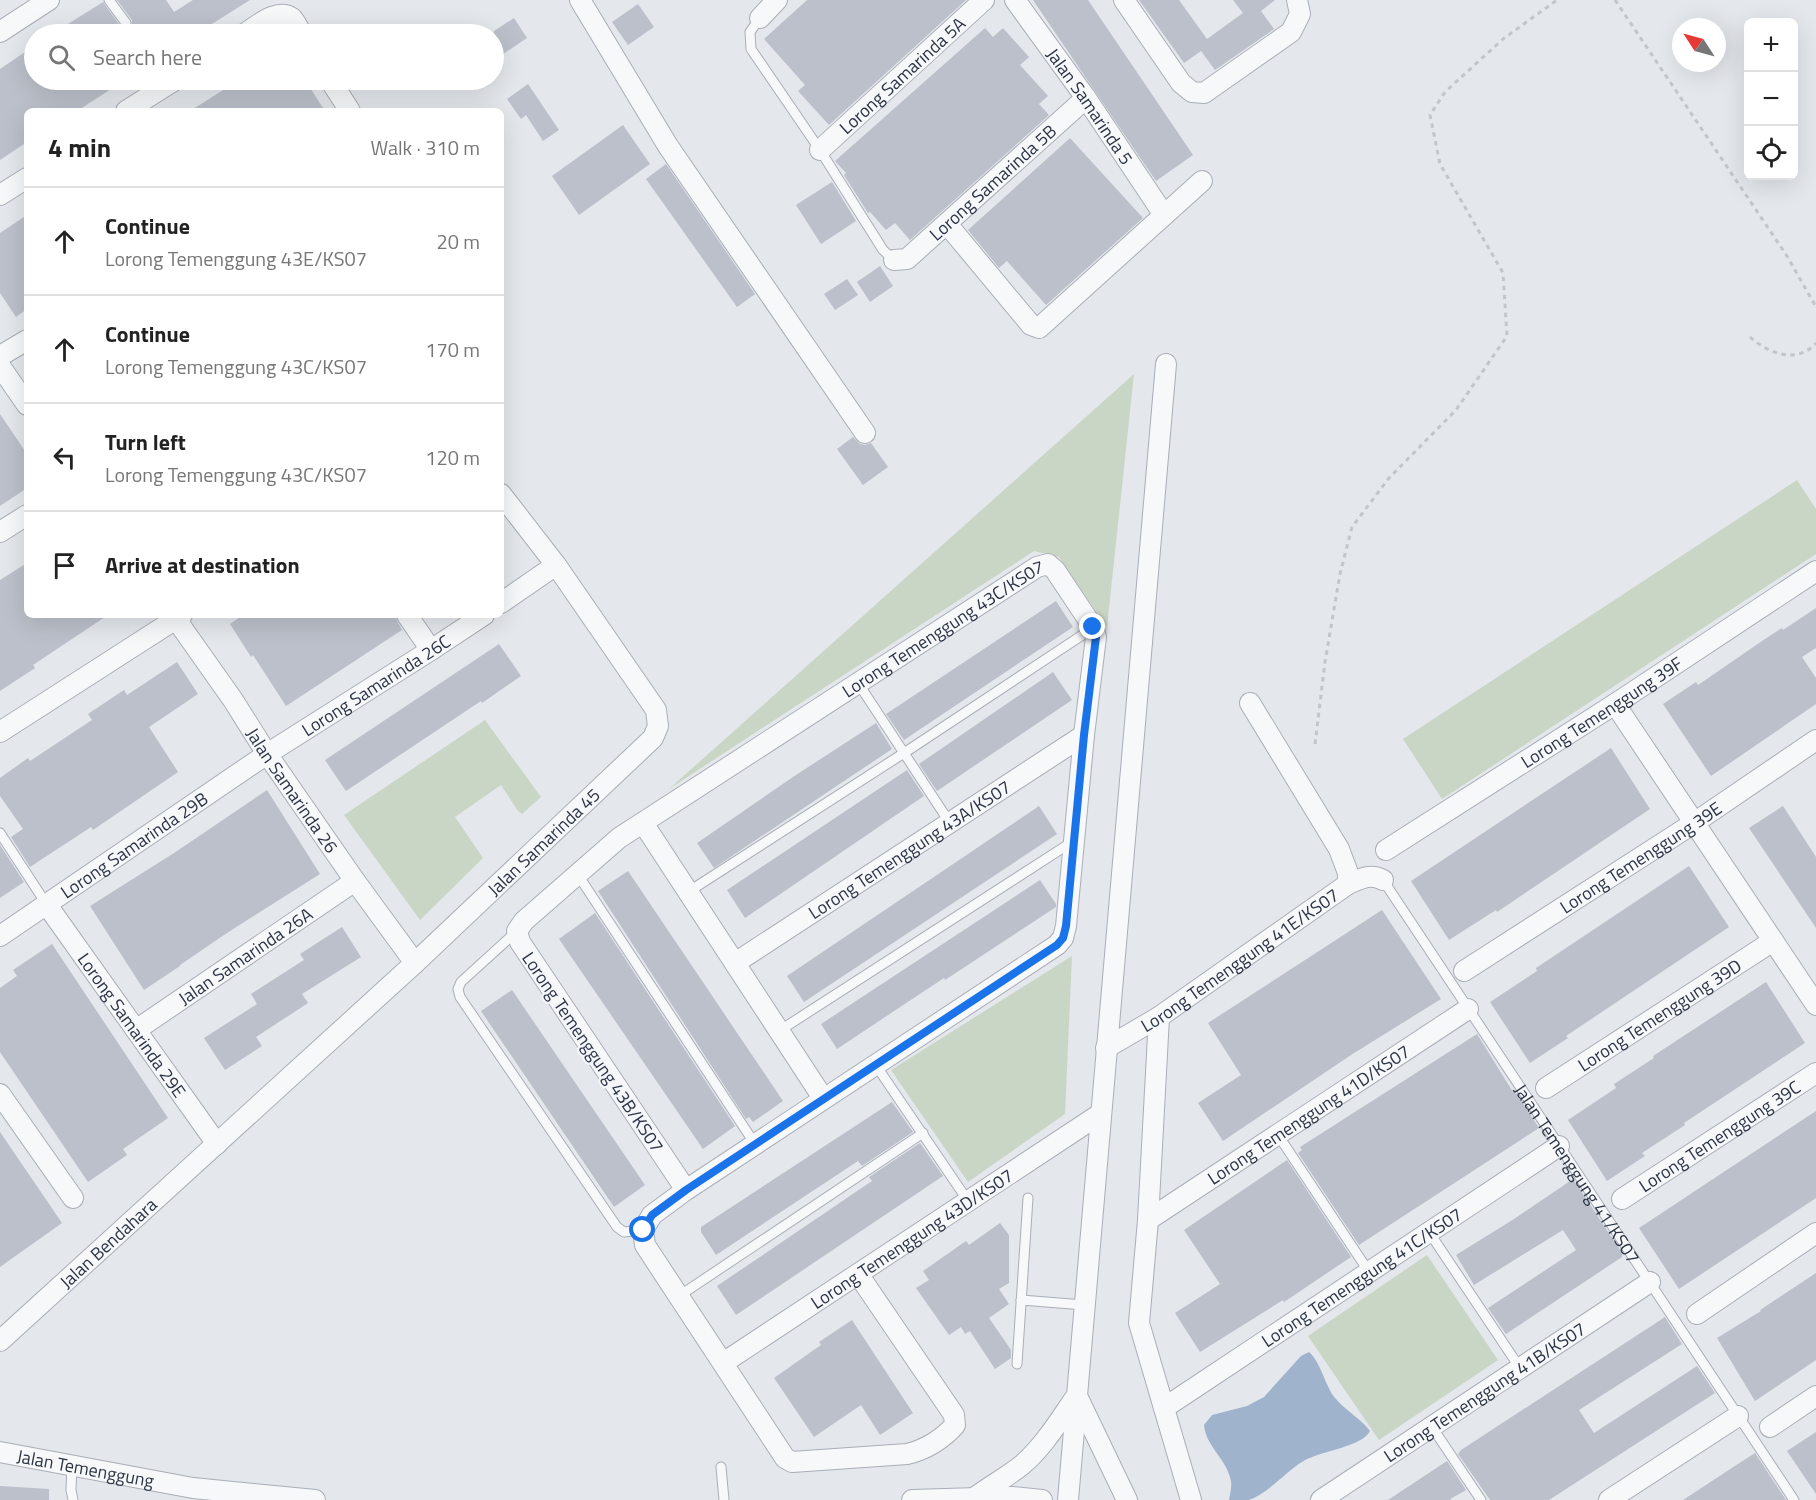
<!DOCTYPE html>
<html lang="en">
<head>
<meta charset="utf-8">
<style>
  :root { --surface:#fff; --page:#f6f6f6; --text:#222; --muted:#767676; --line:#e0e0e0 }
  body { margin:0; font-family:"Titillium Web",sans-serif; background:var(--page); color:var(--text) }
  .controls { position:absolute; right:18px; top:18px; display:grid; overflow:hidden; border-radius:9px; box-shadow:0 6px 24px #0002 }
  .controls button { width:54px; height:54px; display:grid; place-items:center; padding:0; border:0; border-bottom:2px solid var(--line); background:var(--surface); color:var(--text); font:30px sans-serif }
  .compass { position:absolute; left:1672px; top:18px; width:54px; height:54px; border-radius:50%; background:var(--surface); box-shadow:0 6px 24px #0002; rotate:306deg }
  .stop { position:absolute; width:18px; height:18px; margin:-14px; border:4px solid #1a73e8; border-radius:50%; background:#fff }
  .stop.end { background:#1a73e8; border-color:#fff; box-shadow:0 2px 6px #0008 }
  .list { margin:0; padding:0; list-style:none }
  h2 { display:flex; justify-content:space-between; align-items:center; height:78px; margin:0; padding:0 24px; font-size:26px }
  h2 small { font-size:20px; font-weight:400; color:var(--muted) }
  .list li { display:grid; grid-template-columns:39px 1fr auto; gap:18px; align-items:center; box-sizing:border-box; height:108px; padding:0 24px; border-top:2px solid var(--line) }
  .list b { display:block; font-size:22px; white-space:nowrap }
  .list p { margin:0; font-size:20px; white-space:nowrap; color:var(--muted) }
  .list em { font-size:20px; font-style:normal; color:var(--muted) }
  .icon { flex:none; width:33px; height:33px; fill:none; stroke:currentColor; stroke-width:2; stroke-linecap:round; stroke-linejoin:round }
  .map { position:relative; flex:none; width:1816px; height:1500px; overflow:hidden }
  .search { position:absolute; background:var(--surface); box-shadow:0 6px 24px #0002; left:24px; top:24px; width:480px; height:66px; display:flex; align-items:center; gap:15px; box-sizing:border-box; padding:0 21px; border-radius:33px; color:var(--muted); font-size:22px }
  .panel { position:absolute; background:var(--surface); box-shadow:0 6px 24px #0002; left:24px; top:108px; width:480px; height:510px; border-radius:9px }
  .map>svg:first-child { display:block }
</style>
</head>
<body>
<div class="map">
<svg width="1816" height="1500" viewBox="0 0 1816 1500">
  <rect width="100%" height="100%" fill="#e4e7ec"/>
  <!-- green -->
  <g fill="#c9d6c5">
    <polygon points="1134,374 1107,627 1059,557 1034,551 669,789"/>
    <polygon points="1797,480 1816,509 1816,554 1442,799 1403,739"/>
    <polygon points="485,720 541,797 522,814 518,811 501,785 455,817 483,858 420,920 344,815"/>
    <polygon points="1072,956 1065,1114 968,1182 891,1070"/>
    <polygon points="1427,1255 1498,1360 1379,1440 1308,1336"/>
  </g>
  <!-- water -->
  <path fill="#9fb4cc" d="M1309 1352C1322 1364 1324 1384 1335 1398 1345 1410 1360 1418 1370 1431 1361 1448 1320 1450 1302 1462 1288 1470 1264 1497 1248 1500 1243 1500 1235 1500 1229 1500 1230 1494 1232 1486 1231 1481 1227 1459 1206 1447 1204 1425L1212 1415 1247 1406 1264 1397 1301 1356Z"/>
  <!-- building -->
  <g fill="#bbc0ca">
    <polygon points="117,0 166,0 174,12 193,0 250,0 196,34 52,34 103,2 121,27 124,29 129,29 132,25 132,20"/>
    <polygon points="807,0 966,0 829,125 798,91 805,85 764,39"/>
    <polygon points="1033,0 1088,0 1193,155 1156,181"/>
    <polygon points="1139,0 1179,0 1207,39 1243,13 1233,0 1275,0 1261,11 1274,29 1215,70 1201,51 1184,63"/>
    <polygon points="638,4 654,27 628,45 612,22"/>
    <polygon points="514,18 527,38 494,60 494,31"/>
    <polygon points="985,28 993,37 1003,28 1029,57 1020,65 1048,96 1039,104 1049,115 910,240 895,223 886,230 870,212 868,213 844,175 846,173 835,161"/>
    <polygon points="34,46 34,80 125,80 77,111 27,111 27,142 0,160 0,69"/>
    <polygon points="239,80 305,80 325,111 190,111"/>
    <polygon points="528,84 559,130 543,141 526,115 521,119 507,99"/>
    <polygon points="623,125 650,164 579,215 552,176"/>
    <polygon points="1070,138 1143,218 1046,305 1007,261 999,268 968,230"/>
    <polygon points="666,164 755,294 737,307 646,179"/>
    <polygon points="832,182 856,221 821,244 796,205"/>
    <polygon points="27,215 27,309 16,317 0,293 0,233"/>
    <polygon points="880,266 893,286 870,302 857,282"/>
    <polygon points="847,279 858,295 835,310 824,294"/>
    <polygon points="0,414 27,454 27,488 0,506"/>
    <polygon points="853,437 860,444 865,445 871,443 888,467 863,485 837,449"/>
    <polygon points="27,563 27,615 108,615 33,665 35,668 0,691 0,580"/>
    <polygon points="1056,601 1073,627 904,740 886,714"/>
    <polygon points="1816,608 1816,648 1802,657 1816,678 1816,704 1711,776 1663,704 1696,682 1698,685 1765,639 1782,628 1783,630"/>
    <polygon points="243,615 395,615 397,621 402,630 286,706 253,655 251,657 230,624"/>
    <polygon points="499,644 521,676 482,703 481,701 346,791 325,760"/>
    <polygon points="177,662 198,694 149,727 178,772 93,830 91,827 30,867 11,837 23,829 0,796 0,778 28,758 30,761 92,720 88,714 124,690 127,695"/>
    <polygon points="1053,672 1072,700 937,791 919,764"/>
    <polygon points="876,723 892,749 714,868 697,843 793,777"/>
    <polygon points="1611,748 1650,809 1497,912 1496,910 1449,940 1411,881"/>
    <polygon points="907,770 924,796 745,918 727,890"/>
    <polygon points="267,790 320,874 227,933 180,965 180,966 144,990 90,906 174,853"/>
    <polygon points="1039,806 1057,834 804,1002 787,976"/>
    <polygon points="1783,806 1816,857 1816,928 1749,828"/>
    <polygon points="0,845 24,882 0,898"/>
    <polygon points="1689,866 1729,927 1566,1036 1568,1038 1530,1063 1490,1002 1537,971 1536,968"/>
    <polygon points="628,871 783,1101 753,1122 749,1117 746,1119 598,891"/>
    <polygon points="1040,880 1056,904 1056,907 945,980 944,978 837,1049 821,1024"/>
    <polygon points="1382,910 1441,999 1351,1055 1223,1141 1198,1103 1241,1075 1208,1023"/>
    <polygon points="595,913 735,1126 703,1149 559,939"/>
    <polygon points="342,927 361,957 302,994 308,1003 256,1037 262,1046 225,1070 204,1038 257,1004 251,994 304,960 300,954"/>
    <polygon points="52,944 168,1118 123,1149 127,1155 88,1182 0,1052 0,988 17,976 13,970"/>
    <polygon points="1766,982 1805,1043 1684,1123 1685,1125 1642,1153 1645,1156 1607,1181 1568,1120 1616,1088 1614,1084 1654,1058 1653,1056"/>
    <polygon points="512,990 645,1185 614,1207 481,1011"/>
    <polygon points="1477,1034 1513,1092 1515,1091 1539,1128 1359,1245 1298,1153 1302,1150 1300,1147"/>
    <polygon points="892,1102 913,1132 862,1166 858,1161 716,1255 701,1232 701,1227"/>
    <polygon points="1816,1111 1816,1198 1679,1289 1639,1228"/>
    <polygon points="0,1132 62,1223 0,1267"/>
    <polygon points="920,1143 943,1176 736,1315 717,1286 872,1181 869,1177"/>
    <polygon points="1287,1160 1351,1257 1284,1302 1283,1300 1200,1352 1175,1313 1220,1284 1184,1230"/>
    <polygon points="1573,1179 1622,1253 1622,1257 1506,1334 1488,1308 1576,1250 1563,1230 1474,1285 1456,1255 1514,1219"/>
    <polygon points="1000,1223 1009,1235 1009,1283 999,1289 1009,1304 989,1318 1011,1350 1011,1358 995,1369 970,1331 965,1334 961,1327 949,1335 916,1288 929,1280 923,1271 966,1241 969,1245"/>
    <polygon points="1816,1273 1816,1360 1755,1401 1717,1338 1761,1311 1760,1310"/>
    <polygon points="1665,1317 1682,1344 1579,1410 1594,1433 1697,1366 1715,1393 1549,1500 1490,1500 1458,1454 1461,1450"/>
    <polygon points="852,1320 913,1413 880,1435 861,1405 814,1437 774,1378 821,1345 819,1342"/>
    <polygon points="1816,1432 1816,1494 1787,1451"/>
    <polygon points="1755,1453 1786,1500 1683,1500 1741,1462"/>
    <polygon points="1447,1461 1466,1490 1452,1498 1450,1500 1388,1500"/>
    <polygon points="0,1486 49,1489 49,1500 0,1500"/>
  </g>
  <g fill="none" stroke-linecap="round" stroke-linejoin="round">
    <defs>
      <g id="lane">
        <polyline points="109,0 126,23"/>
        <polyline points="760,18 750,32 751,49 820,150 883,250 894,260"/>
        <polyline points="858,683 950,823"/>
        <polyline points="0,833 47,905"/>
        <polyline points="578,875 755,1144"/>
        <path id="s1" d="M1383 880 1794 1500"/>
        <polyline points="688,892 904,753 1093,628"/>
        <polyline points="516,932 461,982 458,989 460,997 617,1227 624,1232 643,1230"/>
        <polyline points="779,1031 1072,842"/>
        <polyline points="875,1064 968,1201"/>
        <polyline points="1278,1135 1369,1272"/>
        <polyline points="1429,1232 1520,1368"/>
        <polyline points="679,1296 923,1133"/>
        <polyline points="1021,1300 1084,1305"/>
        <polyline points="1017,1364 1028,1198"/>
        <polyline points="1432,1427 1481,1500"/>
        <polyline points="72,1465 71,1490 73,1500"/>
        <polyline points="721,1467 724,1500"/>
      </g>
      <g id="street">
        <polyline points="580,0 668,146 865,433"/>
        <path id="s2" d="M1015 0 1086 98 1164 215"/>
        <polyline points="1124,0 1181,83 1192,92 1204,93 1291,32 1300,14 1297,0"/>
        <polyline points="760,18 777,0"/>
        <polyline points="0,32 49,0"/>
        <path d="M244 34C256 27 277 7 292 18 296 22 299 30 302 34"/>
        <polyline points="330,80 350,111"/>
        <polyline points="126,111 175,80"/>
        <path id="s3" d="M820 150 984 0"/>
        <polyline points="0,195 27,178"/>
        <polyline points="947,224 1031,325 1039,328 1202,181"/>
        <path id="s4" d="M894 260 907 259 1086 98"/>
        <polyline points="0,356 27,340"/>
        <polyline points="0,366 27,405"/>
        <polyline points="0,532 27,515"/>
        <polyline points="501,603 556,565"/>
        <path id="s5" d="M173 615 233 700 267 754 355 881 415 963"/>
        <polyline points="407,615 431,650"/>
        <polyline points="1615,704 1816,1005"/>
        <polyline points="0,732 182,615"/>
        <polyline points="643,823 823,1098"/>
        <path id="s6" d="M1386 850 1615 704 1816 571"/>
        <path d="M1348 884C1360 879 1370 873 1383 880"/>
        <path id="s7" d="M47 905 217 1144"/>
        <path id="s8" d="M0 936 267 754 431 650 484 615"/>
        <path id="s9" d="M735 963 1084 735"/>
        <path id="s10" d="M1464 971 1694 823 1816 740"/>
        <polyline points="1159,1017 1148,1220 1139,1323 1191,1500"/>
        <path id="s11" d="M136 1030 355 881"/>
        <path id="s12" d="M1106 1048 1159 1017 1348 884V873L1339 849 1250 703"/>
        <path id="s13" d="M1546 1088 1773 941"/>
        <polyline points="0,1094 73,1198"/>
        <path id="s14" d="M686 1190 520 942 517 931 524 921 619 838 1037 567 1048 564 1055 570 1093 627 1096 637 1084 735 1066 926 1063 938 1057 945 686 1190 652 1215 643 1230 645 1245 785 1458 792 1462 907 1454C925 1450 943 1439 955 1425L954 1415 858 1274"/>
        <path id="s15" d="M1622 1199 1816 1073"/>
        <path id="s16" d="M1148 1220 1468 1009"/>
        <polyline points="1697,1314 1816,1233"/>
        <path id="s17" d="M0 1341 415 963 653 738 658 726 656 710 556 565 501 494"/>
        <path id="s18" d="M723 1363 1100 1114"/>
        <polyline points="1078,1398 1127,1500"/>
        <path id="s19" d="M1164 1408 1559 1146"/>
        <polyline points="1770,1427 1816,1396"/>
        <path id="s20" d="M0 1452 193 1488 315 1500"/>
        <path d="M974 1498C990 1486 1007 1477 1022 1465 1044 1446 1059 1421 1075 1398"/>
        <polyline points="912,1500 1012,1497 1042,1500"/>
        <polyline points="1068,1500 1166,364"/>
        <path id="s21" d="M1321 1500 1650 1282"/>
        <polyline points="1609,1500 1738,1416"/>
      </g>
    </defs>
    <!-- lane casing -->
    <use href="#lane" stroke="#a9aeb7" stroke-width="11"/>
    <!-- street casing -->
    <use href="#street" stroke="#a9aeb7" stroke-width="22"/>
    <!-- path -->
    <g stroke="#c2c5cb" stroke-width="3" stroke-dasharray="4.5 4.5" stroke-linecap="butt">
      <polyline points="1615,0 1787,256 1816,307"/>
      <path d="M1750 337C1768 353 1797 365 1816 343"/>
      <polyline points="1315,744 1325,662 1340,574 1352,527 1389,478 1456,410 1507,336 1503,273 1440,164 1430,115 1445,92 1503,39 1557,0"/>
    </g>
    <!-- lane -->
    <use href="#lane" stroke="#f7f8fa" stroke-width="9"/>
    <!-- street -->
    <use href="#street" stroke="#f7f8fa" stroke-width="20"/>
  </g>
  <g fill="none" stroke-linecap="round" stroke-linejoin="round">
    <!-- route -->
    <polyline stroke="#1a73e8" stroke-width="8" points="643,1230 652,1215 686,1190 1057,945 1063,938 1066,926 1084,735 1096,637 1093,627"/>
  </g>
  <g text-anchor="middle" dominant-baseline="central" stroke-width="4.5" stroke-linejoin="round" paint-order="stroke">
    <!-- street labels -->
    <g font-size="18" fill="#2b3445" stroke="#f4f6f9">
      <text stroke="none"><textPath href="#s3" startOffset="111">Lorong Samarinda 5A</textPath></text>
      <text stroke="none"><textPath href="#s2" startOffset="130">Jalan Samarinda 5</textPath></text>
      <text stroke="none"><textPath href="#s4" startOffset="128">Lorong Samarinda 5B</textPath></text>
      <text stroke="none"><textPath href="#s14" startOffset="834">Lorong Temenggung 43C/KS07</textPath></text>
      <text stroke="none"><textPath href="#s8" startOffset="452">Lorong Samarinda 26C</textPath></text>
      <text stroke="none"><textPath href="#s6" startOffset="256">Lorong Temenggung 39F</textPath></text>
      <text stroke="none"><textPath href="#s5" startOffset="212">Jalan Samarinda 26</textPath></text>
      <text stroke="none"><textPath href="#s17" startOffset="738">Jalan Samarinda 45</textPath></text>
      <text stroke="none"><textPath href="#s8" startOffset="162">Lorong Samarinda 29B</textPath></text>
      <text stroke="none"><textPath href="#s9" startOffset="208">Lorong Temenggung 43A/KS07</textPath></text>
      <text stroke="none"><textPath href="#s10" startOffset="210">Lorong Temenggung 39E</textPath></text>
      <text stroke="none"><textPath href="#s11" startOffset="132">Jalan Samarinda 26A</textPath></text>
      <text stroke="none"><textPath href="#s12" startOffset="160">Lorong Temenggung 41E/KS07</textPath></text>
      <text stroke="none"><textPath href="#s13" startOffset="135">Lorong Temenggung 39D</textPath></text>
      <text stroke="none"><textPath href="#s7" startOffset="147">Lorong Samarinda 29E</textPath></text>
      <text transform="translate(593 1052) rotate(56)">Lorong Temenggung 43B/KS07</text>
      <text stroke="none"><textPath href="#s16" startOffset="192">Lorong Temenggung 41D/KS07</textPath></text>
      <text stroke="none"><textPath href="#s15" startOffset="116">Lorong Temenggung 39C</textPath></text>
      <text stroke="none"><textPath href="#s1" startOffset="352">Jalan Temenggung 41/KS07</textPath></text>
      <text stroke="none"><textPath href="#s18" startOffset="226">Lorong Temenggung 43D/KS07</textPath></text>
      <text stroke="none"><textPath href="#s17" startOffset="146">Jalan Bendahara</textPath></text>
      <text stroke="none"><textPath href="#s19" startOffset="237">Lorong Temenggung 41C/KS07</textPath></text>
      <text stroke="none"><textPath href="#s21" startOffset="196">Lorong Temenggung 41B/KS07</textPath></text>
      <text stroke="none"><textPath href="#s20" startOffset="87">Jalan Temenggung</textPath></text>
    </g>
  </g>
</svg>
<div class="controls">
<button>+</button>
<button>−</button>
<button><svg class="icon" aria-label="locate" viewBox="0 0 24 24"><circle cx="12" cy="12" r="6"/><path d="M12 2v4M12 18v4M2 12h4M18 12h4"/></svg></button>
</div>
<svg class="compass" viewBox="-18 -18 36 36"><path d="M0-13l5 13h-10z" fill="#e53935"/><path d="M0 13l5-13h-10z" fill="#767676"/></svg>
<div class="stop" style="left:643px;top:1230px"></div>
<div class="stop end" style="left:1093px;top:627px"></div>
<div class="search"><svg class="icon" aria-label="search" viewBox="0 0 24 24"><circle cx="10" cy="10" r="6"/><path d="M15 15l6 6"/></svg>Search here</div>
<section class="panel">
<h2>4 min<small>Walk · 310 m</small></h2>
<ul class="list">
<li><svg class="icon" aria-label="ahead" viewBox="0 0 24 24"><path d="M12 20V5M6 11l6-6 6 6"/></svg><div><b>Continue</b><p>Lorong Temenggung 43E/KS07</p></div><em>20 m</em></li>
<li><svg class="icon" aria-label="ahead" viewBox="0 0 24 24"><path d="M12 20V5M6 11l6-6 6 6"/></svg><div><b>Continue</b><p>Lorong Temenggung 43C/KS07</p></div><em>170 m</em></li>
<li><svg class="icon" aria-label="left" viewBox="0 0 24 24"><path d="M17 20v-9H6M10 6l-5 5 5 5"/></svg><div><b>Turn left</b><p>Lorong Temenggung 43C/KS07</p></div><em>120 m</em></li>
<li><svg class="icon" aria-label="arrive" viewBox="0 0 24 24"><path d="M6 21V4h12l-3 4 3 4H6"/></svg><div><b>Arrive at destination</b></div></li>
</ul>
</section>
</div>
</body>
</html>
